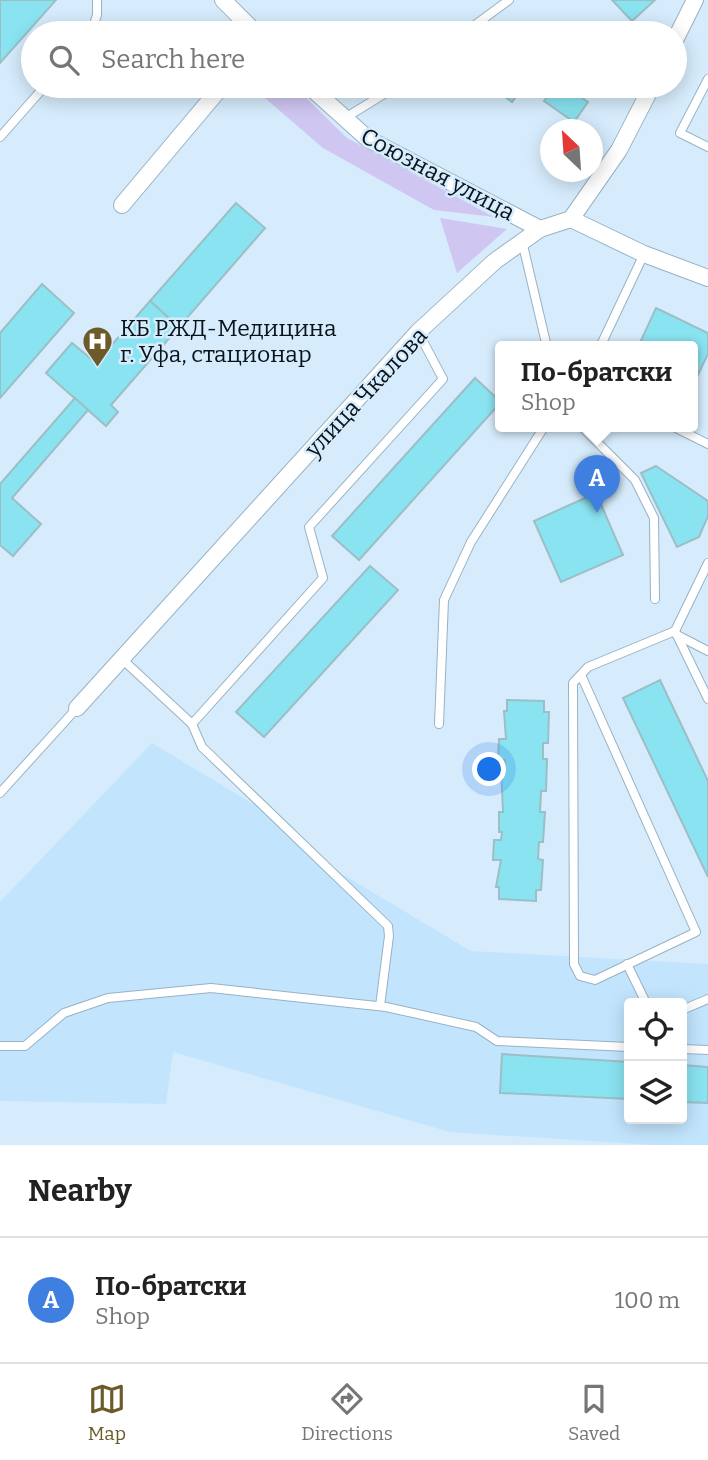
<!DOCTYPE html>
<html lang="en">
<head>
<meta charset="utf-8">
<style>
  :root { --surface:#fff; --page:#f6f6f6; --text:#222; --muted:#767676; --line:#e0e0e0; --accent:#6c5b29 }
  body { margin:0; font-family:Bitter,serif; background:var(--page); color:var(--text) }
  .controls { position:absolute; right:21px; bottom:21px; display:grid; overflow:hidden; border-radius:7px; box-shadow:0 4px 18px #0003 }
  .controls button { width:63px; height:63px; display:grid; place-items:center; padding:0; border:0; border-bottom:2px solid var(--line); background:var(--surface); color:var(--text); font:35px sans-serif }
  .compass { position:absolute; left:540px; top:119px; width:63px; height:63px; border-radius:50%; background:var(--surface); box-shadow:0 4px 18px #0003; rotate:335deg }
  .you { position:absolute; left:490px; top:770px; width:24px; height:24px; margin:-18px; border:5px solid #fff; border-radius:50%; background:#1a73e8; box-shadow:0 0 0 10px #1a73e833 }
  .badge { display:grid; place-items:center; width:46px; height:46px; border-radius:50%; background:var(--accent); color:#fff; font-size:23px; font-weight:700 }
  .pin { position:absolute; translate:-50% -58px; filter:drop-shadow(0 2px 4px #0008) }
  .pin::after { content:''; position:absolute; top:37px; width:24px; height:21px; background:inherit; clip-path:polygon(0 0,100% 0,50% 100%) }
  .popup { position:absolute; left:495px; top:341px; width:203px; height:91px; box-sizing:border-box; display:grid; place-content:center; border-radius:7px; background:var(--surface); filter:drop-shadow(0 2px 5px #0005); font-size:23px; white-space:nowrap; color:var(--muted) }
  .popup b { font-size:26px; color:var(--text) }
  .popup::after { content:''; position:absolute; left:50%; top:100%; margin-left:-14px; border:14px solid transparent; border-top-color:var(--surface) }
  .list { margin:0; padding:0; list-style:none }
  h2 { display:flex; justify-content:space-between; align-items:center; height:91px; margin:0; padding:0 28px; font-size:30px }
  h2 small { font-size:23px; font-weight:400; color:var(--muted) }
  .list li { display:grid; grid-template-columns:46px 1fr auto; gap:21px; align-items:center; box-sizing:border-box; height:126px; padding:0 28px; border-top:2px solid var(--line) }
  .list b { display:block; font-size:26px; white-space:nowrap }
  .list p { margin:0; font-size:23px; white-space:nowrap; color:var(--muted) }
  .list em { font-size:23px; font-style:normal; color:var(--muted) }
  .icon { flex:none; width:38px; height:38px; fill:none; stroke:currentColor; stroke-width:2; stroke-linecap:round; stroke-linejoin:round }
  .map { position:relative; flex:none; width:708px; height:1145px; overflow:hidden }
  .search { position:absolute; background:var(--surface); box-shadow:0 4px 18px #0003; left:21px; right:21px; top:21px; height:77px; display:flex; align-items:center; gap:18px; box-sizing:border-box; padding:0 24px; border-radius:38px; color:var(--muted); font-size:26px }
  .sheet { height:217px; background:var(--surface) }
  nav { display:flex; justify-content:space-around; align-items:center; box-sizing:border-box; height:98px; border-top:2px solid var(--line); background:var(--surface); font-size:19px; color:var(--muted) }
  nav a { display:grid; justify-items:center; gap:4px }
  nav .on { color:var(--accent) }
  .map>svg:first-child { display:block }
</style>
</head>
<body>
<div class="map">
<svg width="708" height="1145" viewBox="0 0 708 1145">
  <rect width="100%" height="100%" fill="#d6ecfc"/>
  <!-- built -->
  <path fill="#c2e5fd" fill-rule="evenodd" d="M152 743 262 809 342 874 471 951 708 964V1145H651L450 1132 173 1052 166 1104 0 1101V902ZM629 1003H682V1119H629Z"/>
  <!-- green -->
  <g fill="#d0c6f2">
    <polygon points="251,86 294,86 347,138 494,217 434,210 323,148"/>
    <polygon points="440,218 507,229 457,273"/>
  </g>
  <!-- building -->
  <g fill="#8ae3f1" stroke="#9bbfc5" stroke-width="2">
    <polygon points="0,0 56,0 0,63"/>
    <polygon points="612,0 655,0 632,21"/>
    <polygon points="490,86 524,86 512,102"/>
    <polygon points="555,86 565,86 588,102 574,122 544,101"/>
    <polygon points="236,203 265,228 179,327 150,301"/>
    <polygon points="42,284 74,313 0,398 0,333"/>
    <polygon points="150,301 179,327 111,405 118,412 106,426 46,373 72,343 96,363"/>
    <polygon points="656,308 708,333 708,354 693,385 693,347 638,347"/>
    <polygon points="475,378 501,402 359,560 332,536"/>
    <polygon points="75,398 88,410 12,498 41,524 13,556 0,545 0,484"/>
    <polygon points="656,466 708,501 708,516 699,537 677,547 641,473"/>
    <polygon points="596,493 623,555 561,582 534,521"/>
    <polygon points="370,566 398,590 264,737 236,712"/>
    <polygon points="660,680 708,781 708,877 623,698"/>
    <polygon points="507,700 544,701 544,712 549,712 548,743 543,743 543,759 547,759 546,791 541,791 540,812 545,812 543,842 539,842 538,859 543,860 541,890 536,890 536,901 499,899 499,887 496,887 501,860 493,860 494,840 501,840 502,832 499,832 499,812 503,812 501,768 505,768 505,760 498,760 499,739 506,739 504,711 507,711"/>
    <polygon points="502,1054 629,1062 629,1099 500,1093"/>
    <polygon points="682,1065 708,1067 708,1103 682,1102"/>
  </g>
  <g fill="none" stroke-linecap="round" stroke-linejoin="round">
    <defs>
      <g id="lane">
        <polyline points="91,33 97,15 97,0"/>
        <polyline points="464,33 509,0"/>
        <polyline points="708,79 680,133 708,147"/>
        <polyline points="345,118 397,86"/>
        <polyline points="0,137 45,86"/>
        <polyline points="522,241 547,347"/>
        <polyline points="600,347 644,254"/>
        <polyline points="582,427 635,480 654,518 655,599"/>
        <polyline points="674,427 708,444"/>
        <polyline points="708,563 675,631 708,699"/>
        <polyline points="677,635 708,651"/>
        <polyline points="122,659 192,724 323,578 309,527 443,379 418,332"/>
        <polyline points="581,675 696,932 595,980 580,976 574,964 573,683 588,667 675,631"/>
        <polyline points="192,724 202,747 388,926 389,936 380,1006"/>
        <polyline points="439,724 444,600 471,542 544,427"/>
        <polyline points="0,793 77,708"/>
        <polyline points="627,964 646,1003"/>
        <polyline points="682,1010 708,999"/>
        <polyline points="0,1046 25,1046 64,1013 108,998 211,988 386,1007 476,1027 497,1041 629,1047"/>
        <polyline points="682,1049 708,1050"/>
      </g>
      <g id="street">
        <polyline points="223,0 256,33"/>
        <polyline points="675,40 695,0"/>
        <polyline points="309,86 368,139 540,229"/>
        <polyline points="122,205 222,86"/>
        <polyline points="571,219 644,254 708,278"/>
        <polyline points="77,708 418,332 495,261 540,229 571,219 619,150 652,86"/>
      </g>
    </defs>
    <!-- lane casing -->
    <use href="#lane" stroke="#97b2c4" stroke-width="10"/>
    <!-- street casing -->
    <use href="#street" stroke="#97b2c4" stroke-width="18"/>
    <!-- lane -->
    <use href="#lane" stroke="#fff" stroke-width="8"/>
    <!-- street -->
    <use href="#street" stroke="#fff" stroke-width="16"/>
  </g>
  <!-- icons -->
  <defs>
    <symbol id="hospital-pin" viewBox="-11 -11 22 30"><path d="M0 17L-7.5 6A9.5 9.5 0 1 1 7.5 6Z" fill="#6c5b29" stroke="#d6ecfc"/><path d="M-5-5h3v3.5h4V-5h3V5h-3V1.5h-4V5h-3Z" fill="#fff"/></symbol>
  </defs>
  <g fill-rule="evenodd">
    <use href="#hospital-pin" x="80" y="324" width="35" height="47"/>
  </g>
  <g text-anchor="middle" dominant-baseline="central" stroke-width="5" stroke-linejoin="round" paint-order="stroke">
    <!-- street labels -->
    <g font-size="23" fill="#09131a" stroke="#d6ecfc">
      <text transform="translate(438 174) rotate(28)">Союзная улица</text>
      <text transform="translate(366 392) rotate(-47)">улица Чкалова</text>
    </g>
    <!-- poi labels -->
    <g font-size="23" fill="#09131a" stroke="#d6ecfc" text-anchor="start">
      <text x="120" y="328">КБ РЖД-Медицина<tspan x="120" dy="26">г. Уфа, стационар</tspan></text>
    </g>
  </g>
</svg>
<div class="controls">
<button><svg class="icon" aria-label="locate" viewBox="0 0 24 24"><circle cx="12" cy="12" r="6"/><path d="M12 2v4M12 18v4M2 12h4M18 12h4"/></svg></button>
<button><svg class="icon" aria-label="layers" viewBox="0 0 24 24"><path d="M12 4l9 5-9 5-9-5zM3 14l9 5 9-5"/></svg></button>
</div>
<svg class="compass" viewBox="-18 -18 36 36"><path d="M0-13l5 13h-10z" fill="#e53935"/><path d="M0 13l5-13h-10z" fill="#767676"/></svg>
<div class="you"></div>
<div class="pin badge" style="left:597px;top:513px;background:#3f7fe0">A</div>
<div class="popup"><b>По-братски</b>Shop</div>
<div class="search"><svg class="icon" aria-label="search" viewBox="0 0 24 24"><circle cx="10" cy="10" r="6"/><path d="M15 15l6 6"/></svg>Search here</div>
</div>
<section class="sheet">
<h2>Nearby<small></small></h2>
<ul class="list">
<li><span class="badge" style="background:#3f7fe0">A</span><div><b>По-братски</b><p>Shop</p></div><em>100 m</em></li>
</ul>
</section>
<nav>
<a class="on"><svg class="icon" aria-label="map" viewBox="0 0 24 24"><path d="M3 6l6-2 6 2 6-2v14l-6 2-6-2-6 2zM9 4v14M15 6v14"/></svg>Map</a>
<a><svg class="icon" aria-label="directions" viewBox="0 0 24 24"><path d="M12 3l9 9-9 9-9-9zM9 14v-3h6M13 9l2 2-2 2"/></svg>Directions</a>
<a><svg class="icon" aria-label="saved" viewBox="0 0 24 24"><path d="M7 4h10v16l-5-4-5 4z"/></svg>Saved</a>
</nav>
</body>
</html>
